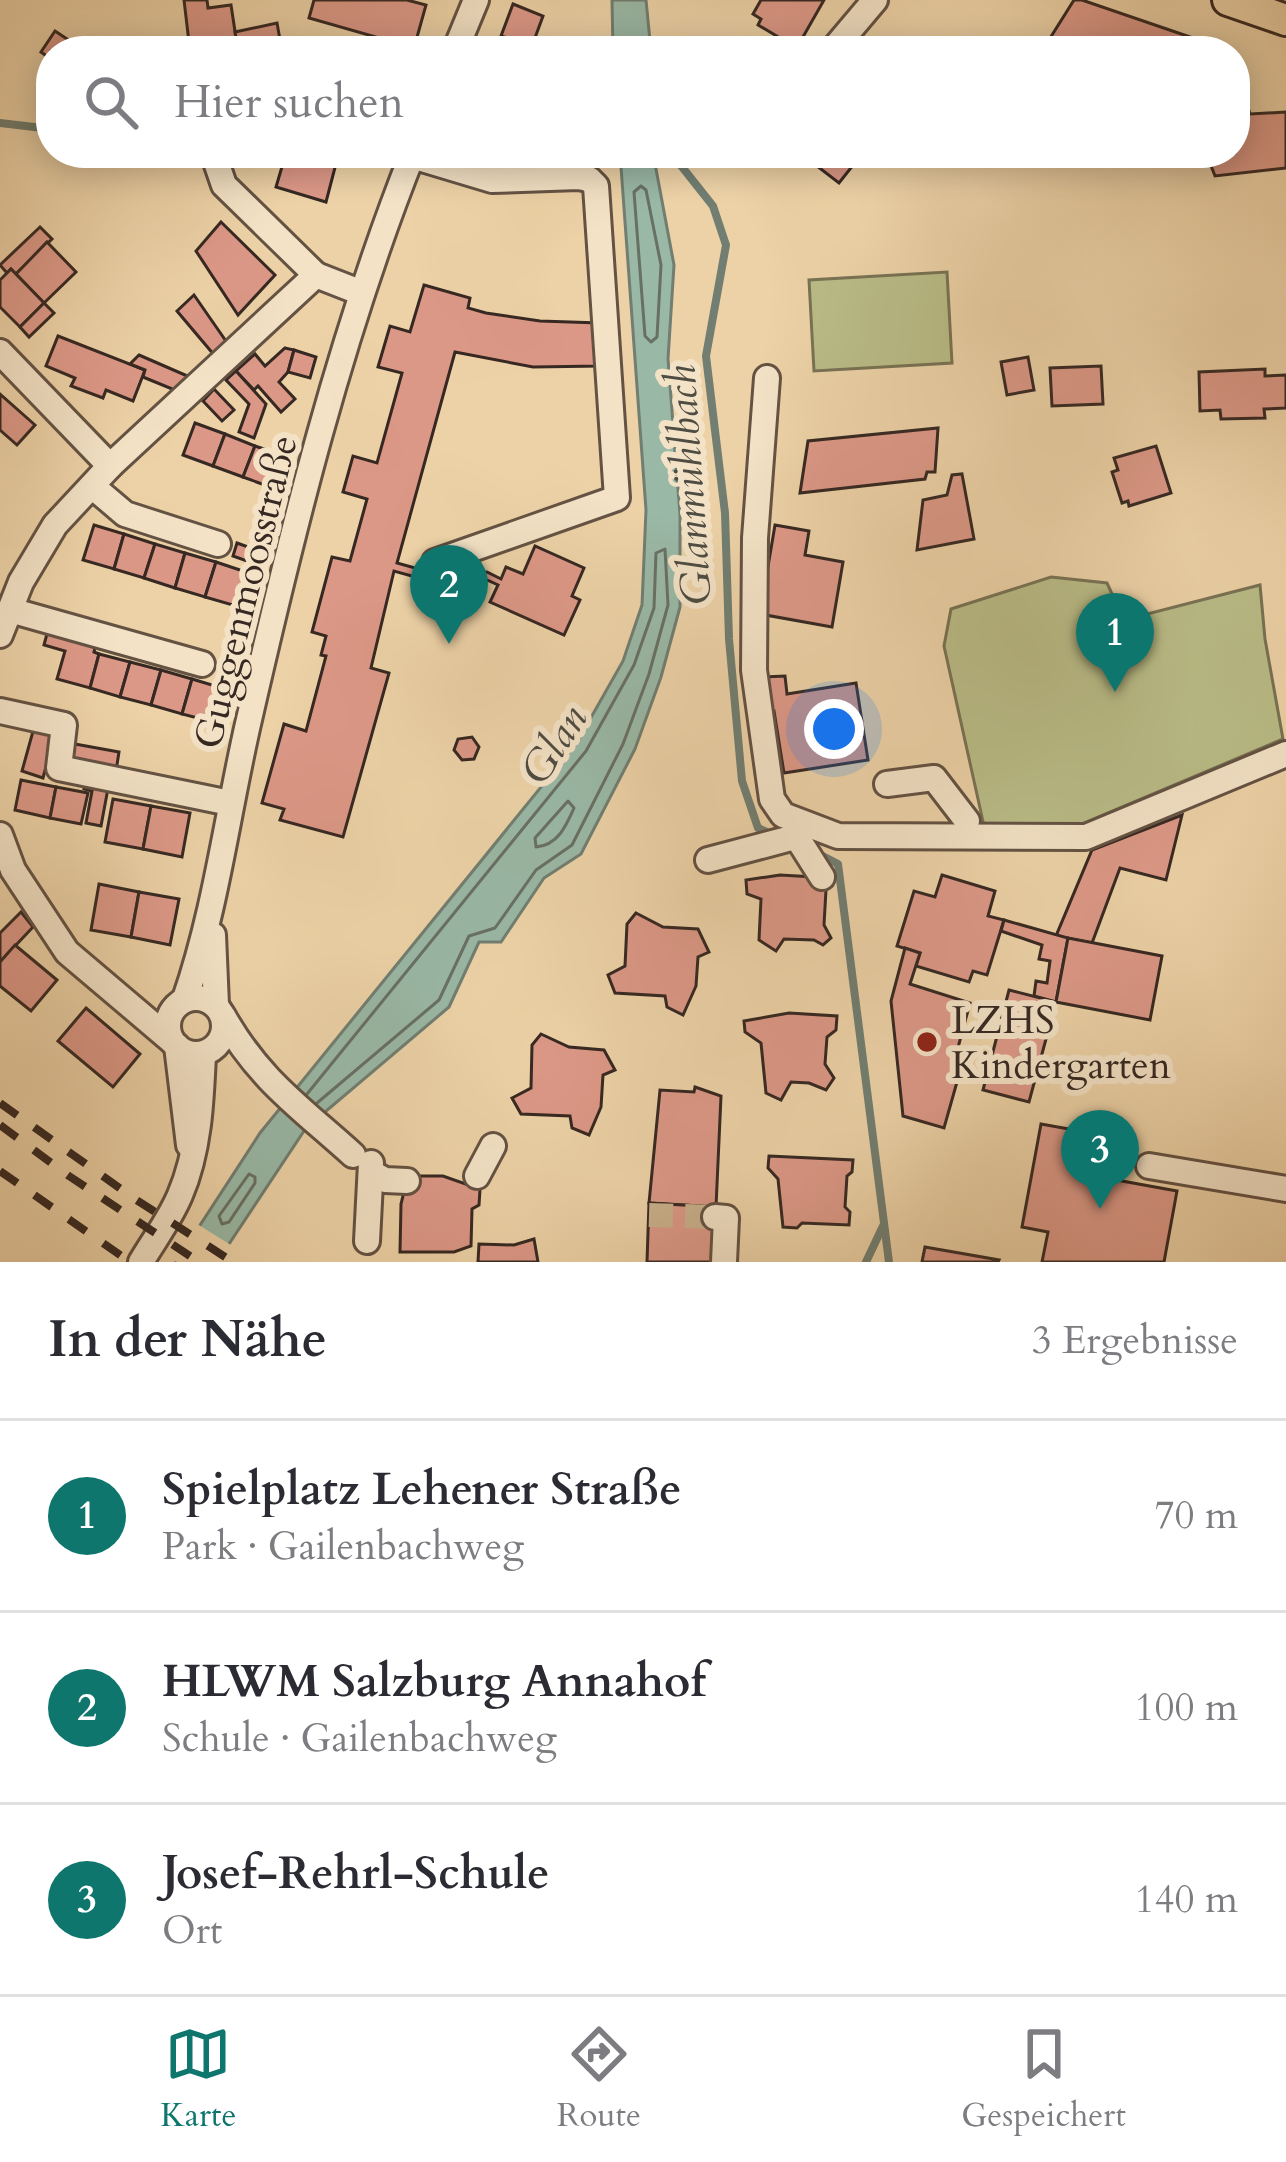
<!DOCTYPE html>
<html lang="de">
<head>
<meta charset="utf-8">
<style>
  :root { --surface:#fff; --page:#f2f2f3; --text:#2b2b33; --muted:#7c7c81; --line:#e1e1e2; --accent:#0f766e }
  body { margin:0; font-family:Cardo,serif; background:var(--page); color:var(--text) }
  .you { position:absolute; left:834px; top:729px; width:42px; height:42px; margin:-30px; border:9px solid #fff; border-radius:50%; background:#1a73e8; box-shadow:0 0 0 18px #1a73e833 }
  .badge { display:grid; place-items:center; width:78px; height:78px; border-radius:50%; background:var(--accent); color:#fff; font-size:39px; font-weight:700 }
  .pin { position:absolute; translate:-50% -99px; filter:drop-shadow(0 3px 6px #0008) }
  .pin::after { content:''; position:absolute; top:63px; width:42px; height:36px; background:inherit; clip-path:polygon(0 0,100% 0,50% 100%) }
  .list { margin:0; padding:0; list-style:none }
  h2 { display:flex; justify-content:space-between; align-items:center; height:156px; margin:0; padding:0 48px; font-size:51px }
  h2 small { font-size:39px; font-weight:400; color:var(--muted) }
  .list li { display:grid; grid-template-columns:78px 1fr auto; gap:36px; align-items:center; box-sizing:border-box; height:192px; padding:0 48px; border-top:3px solid var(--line) }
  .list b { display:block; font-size:45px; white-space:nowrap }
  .list p { margin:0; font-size:39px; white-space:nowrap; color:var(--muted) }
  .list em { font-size:39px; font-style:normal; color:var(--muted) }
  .icon { flex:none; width:66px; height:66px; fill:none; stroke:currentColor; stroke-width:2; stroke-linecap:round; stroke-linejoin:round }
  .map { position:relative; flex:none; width:1286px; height:1262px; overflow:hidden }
  .search { position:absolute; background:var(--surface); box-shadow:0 6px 30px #0003; left:36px; right:36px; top:36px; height:132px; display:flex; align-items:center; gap:30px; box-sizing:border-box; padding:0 42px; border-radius:48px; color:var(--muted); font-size:45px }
  .sheet { height:732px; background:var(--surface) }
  nav { display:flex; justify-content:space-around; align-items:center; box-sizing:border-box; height:168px; border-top:3px solid var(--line); background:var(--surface); font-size:33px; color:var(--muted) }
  nav a { display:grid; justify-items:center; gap:6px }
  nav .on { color:var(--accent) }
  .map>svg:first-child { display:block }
</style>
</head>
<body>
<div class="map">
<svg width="1286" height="1262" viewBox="0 0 1286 1262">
  <rect width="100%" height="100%" fill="#edd2a7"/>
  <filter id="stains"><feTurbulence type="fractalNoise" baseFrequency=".00167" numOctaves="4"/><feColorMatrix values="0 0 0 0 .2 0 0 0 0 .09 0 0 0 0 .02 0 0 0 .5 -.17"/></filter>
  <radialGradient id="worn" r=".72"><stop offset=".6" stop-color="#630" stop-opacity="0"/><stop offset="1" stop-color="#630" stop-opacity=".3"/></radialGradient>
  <!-- green -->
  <g fill="#b9bc87" stroke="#787254" stroke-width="3">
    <polygon points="947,272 952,363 814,371 809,280"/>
    <polygon points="1051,577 1107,583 1124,620 1260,585 1265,639 1283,739 1082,824 984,826 944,646 951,609"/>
  </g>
  <!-- water -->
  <g fill="#99b8a6" stroke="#717e71" stroke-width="3">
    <polygon points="612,0 646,0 651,51 613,51"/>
    <polygon points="620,153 653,153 674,265 668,359 680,515 680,607 661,677 635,749 581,854 544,878 501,942 479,942 449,1007 306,1128 217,1262 176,1262 260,1133 576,744 623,661 642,605 646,510"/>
  </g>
  <!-- pier -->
  <polygon fill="#edd2a7" points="194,1222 234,1247 224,1262 177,1262 171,1259"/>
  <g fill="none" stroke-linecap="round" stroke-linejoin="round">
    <!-- shore -->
    <g stroke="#687064" stroke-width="3">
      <polygon points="641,186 646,190 661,265 657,337 651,342 645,336 634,192"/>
      <path d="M568 801 574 808C566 826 558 845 536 847L535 838Z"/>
      <polyline points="307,1094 586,751 634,665 654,608 656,553 665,549 668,605 649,674 623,744 572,845 536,870 495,928 469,936 439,1000 317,1103"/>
      <polygon points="249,1174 255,1177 255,1183 229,1222 222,1224 219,1216"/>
    </g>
    <!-- stream -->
    <g stroke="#717e71" stroke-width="8">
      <polyline points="0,123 51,129"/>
      <polyline points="671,153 713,206 726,245 706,356 725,513 729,639 742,781 758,828 771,834"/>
      <polyline points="813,851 838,864 889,1262"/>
      <polyline points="866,1262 883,1226"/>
    </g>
  </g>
  <!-- building -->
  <g fill="#dc9887" stroke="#362822" stroke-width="3">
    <polygon points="184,0 207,0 208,8 231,5 238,51 190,51"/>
    <polygon points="314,0 407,0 426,5 414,48 309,18"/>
    <polygon points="761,0 824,0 795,51 773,51 780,38 758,25 761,19 753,14"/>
    <polygon points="1074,0 1082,0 1231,51 1042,51"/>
    <polygon points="513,4 543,16 532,46 501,36"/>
    <polygon points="277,23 282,51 238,51 235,32"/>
    <polygon points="55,31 85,51 51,51 51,59 41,52"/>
    <polygon points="1235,66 1250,114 1286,112 1286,168 1215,176 1206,153 1235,153"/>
    <polygon points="286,153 338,156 326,202 276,187"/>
    <polygon points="800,153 851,153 858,159 839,183"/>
    <polygon points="917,153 1051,153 1049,156 921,156"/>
    <polygon points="221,222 275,275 238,315 196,251"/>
    <polygon points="40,227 52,239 16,274 11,269 7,273 0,265"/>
    <polygon points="47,242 76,272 44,303 16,274"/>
    <polygon points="11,269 44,303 20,327 0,307 0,280"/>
    <polygon points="424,285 470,298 468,308 486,313 540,321 599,323 600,366 533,367 455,352 397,563 440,575 487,572 501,579 506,567 523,574 535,546 584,568 572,596 580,600 564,635 490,602 498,585 487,580 437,583 394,571 371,668 389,673 343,837 280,820 284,809 262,803 284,724 306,731 326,656 321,655 326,636 312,632 332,557 350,561 367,499 343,492 353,456 377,463 402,373 378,367 390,326 410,332"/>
    <polygon points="194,295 228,344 215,356 177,311"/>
    <polygon points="44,303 54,313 29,337 20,327"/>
    <polygon points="58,336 145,370 133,401 106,390 103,398 71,386 75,378 46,366"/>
    <polygon points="285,348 294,350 288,372 279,382 295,399 281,412 258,386 254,390 236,371 255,354 265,366"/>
    <polygon points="294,350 316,357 310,378 288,372"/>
    <polygon points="139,355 192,378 177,391 143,377 145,370 130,364"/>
    <polygon points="1028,357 1034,390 1007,395 1001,362"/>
    <polygon points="1101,366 1103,404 1052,406 1050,368"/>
    <polygon points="1265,369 1265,376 1286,375 1286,408 1264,409 1265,418 1221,419 1220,410 1200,411 1199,372"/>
    <polygon points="236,371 266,404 254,438 239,432 249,404 226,380"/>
    <polygon points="214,389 234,410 222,421 203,401"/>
    <polygon points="0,394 35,425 17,445 0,430"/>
    <polygon points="195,423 225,434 213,466 183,455"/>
    <polygon points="938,428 935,472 927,472 925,479 800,493 808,441"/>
    <polygon points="225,434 255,446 243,477 213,466"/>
    <polygon points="255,446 285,456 273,488 243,477"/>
    <polygon points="1156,446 1171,493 1129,506 1128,501 1122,503 1112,472 1118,470 1114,458"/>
    <polygon points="962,474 974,539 917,550 923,500 947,495 952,475"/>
    <polygon points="94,525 124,534 114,569 83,560"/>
    <polygon points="775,525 809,531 805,555 843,562 832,627 760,614"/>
    <polygon points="124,534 155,544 144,578 114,569"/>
    <polygon points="237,543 262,552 258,565 233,556"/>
    <polygon points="155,544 185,553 175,588 144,578"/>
    <polygon points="185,553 216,562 205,597 175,588"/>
    <polygon points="216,562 246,572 236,606 205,597"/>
    <polygon points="49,626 97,639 94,652 99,654 90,688 57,679 65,651 44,645"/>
    <polygon points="99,654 130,662 120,697 90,688"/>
    <polygon points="130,662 161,670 151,705 120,697"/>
    <polygon points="161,670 192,679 182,714 151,705"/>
    <polygon points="785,676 787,694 856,683 868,760 784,773 774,711 766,711 763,677"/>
    <polygon points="192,679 222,688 213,722 182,714"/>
    <polygon points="35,724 56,729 43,778 22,771"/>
    <polygon points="472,737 479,747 474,759 462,760 454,750 458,739"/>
    <polygon points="75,744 119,752 116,771 71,763"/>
    <polygon points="86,779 109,783 101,826 86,823 92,791 84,789"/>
    <polygon points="21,780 56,787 50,818 15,810"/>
    <polygon points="56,787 88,793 81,824 50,818"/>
    <polygon points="113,799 151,806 143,849 105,842"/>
    <polygon points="151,806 190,813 182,857 143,849"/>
    <polygon points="1182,815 1166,880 1120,868 1092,943 1056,936 1092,850"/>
    <polygon points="780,875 832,878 832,886 826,890 824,925 831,938 823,945 814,940 784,939 776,951 759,940 761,899 747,894 746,880"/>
    <polygon points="942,875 995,891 988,916 1004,920 987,975 973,971 969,982 916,966 920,953 897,946 914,891 935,897"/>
    <polygon points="99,884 139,892 131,937 91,930"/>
    <polygon points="139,892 179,899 170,945 131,937"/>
    <polygon points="21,912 33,927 0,962 0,933"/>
    <polygon points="636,913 663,927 698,929 709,952 698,957 696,986 683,1015 667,1007 665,996 615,993 608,975 625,966 627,924"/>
    <polygon points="1004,920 1068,938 1056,1002 1034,996 1036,981 1047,983 1050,961 1039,959 1042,945 1001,931"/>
    <polygon points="1068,938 1162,956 1150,1020 1056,1002"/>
    <polygon points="15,945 57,980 31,1011 0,986 0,962"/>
    <polygon points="905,948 920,953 910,984 970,1003 949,1081 957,1082 944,1128 903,1116 891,1001"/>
    <polygon points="1009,990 1056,1002 1029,1102 983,1090"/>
    <polygon points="86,1008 140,1054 113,1087 58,1041"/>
    <polygon points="789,1013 837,1016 836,1030 827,1037 825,1064 834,1078 826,1090 809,1083 791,1082 781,1100 766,1093 761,1043 745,1032 744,1021"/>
    <polygon points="541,1034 569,1047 604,1050 615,1070 603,1075 601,1107 589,1135 572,1128 570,1116 521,1114 512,1098 531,1088 532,1045"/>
    <polygon points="695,1087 721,1096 716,1207 649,1203 660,1090 694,1092"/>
    <polygon points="1041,1124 1130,1140 1122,1181 1177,1191 1164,1262 1042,1262 1048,1232 1022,1227"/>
    <polygon points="769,1156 853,1160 852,1172 847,1176 845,1207 850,1212 849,1225 802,1223 797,1228 783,1227 778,1179 768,1168"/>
    <polygon points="408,1176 443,1176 480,1189 479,1205 472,1209 471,1246 454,1252 400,1252 401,1204"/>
    <polygon points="649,1203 716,1207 713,1262 647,1262"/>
    <polygon points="534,1239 538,1262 478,1262 479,1244 514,1245"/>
    <polygon points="925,1247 999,1260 998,1262 922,1262"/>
  </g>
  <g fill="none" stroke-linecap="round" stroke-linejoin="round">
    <!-- minor-tunnel -->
    <polyline stroke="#c8b08c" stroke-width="24" stroke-dasharray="24 12" stroke-linecap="butt" points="649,1215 715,1217"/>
    <defs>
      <g id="minor">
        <polyline points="455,51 476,0"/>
        <polyline points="832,51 875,0"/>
        <polyline points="213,153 224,185 316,275"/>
        <polyline points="412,156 492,180 578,177 589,179 596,186 617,498 435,562"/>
        <polyline points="0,352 110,466"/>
        <polyline points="767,378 755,538 754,670 772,799 783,815 838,836 1086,837 1286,754"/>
        <polyline points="92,486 125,514 218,544"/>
        <polyline points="10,610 202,664"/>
        <polyline points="0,635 21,582 55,525 110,466 316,275 362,293"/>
        <polyline points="0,711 64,725 59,768 230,803"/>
        <polyline points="887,784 934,778 967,821"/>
        <polyline points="0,835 13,870 67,952 172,1041"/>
        <polyline points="798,839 822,877"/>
        <polyline points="708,860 795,837 807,827"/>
        <polyline points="213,935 216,1005"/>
        <circle cx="196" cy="1026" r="28"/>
        <path d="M185 999C216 909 227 816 248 724 292 531 340 336 413 153"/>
        <path d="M223 1016C259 1080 300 1107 353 1155"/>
        <polyline points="177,1046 189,1145"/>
        <polyline points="1149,1166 1286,1189"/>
        <polyline points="372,1173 385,1180 407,1181"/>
        <polyline points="477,1176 493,1146"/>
        <polyline points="715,1217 726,1218 724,1262"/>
        <polyline points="367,1241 371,1163"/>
        <path d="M141 1262C154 1240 170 1219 180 1195 199 1151 201 1101 203 1054"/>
      </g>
      <polyline id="major" points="1228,0 1286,20"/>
    </defs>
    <!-- minor casing -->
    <use href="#minor" stroke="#645243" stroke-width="30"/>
    <!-- major casing -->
    <use href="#major" stroke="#362822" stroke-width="36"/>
    <!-- minor -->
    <use href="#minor" stroke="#f3e2c6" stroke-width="24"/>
    <!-- major -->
    <use href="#major" stroke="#edd2a7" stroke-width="30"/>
    <!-- rail -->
    <g stroke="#362822" stroke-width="8" stroke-dasharray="21 21" stroke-linecap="butt">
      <polyline points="0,1103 135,1199 233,1262"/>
      <polyline points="0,1125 69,1176 199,1262"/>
      <polyline points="0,1171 130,1262"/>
    </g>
  </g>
  <!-- markers -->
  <circle fill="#8f2418" stroke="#f3e2c6" stroke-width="4.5" cx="927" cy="1042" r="12"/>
  <g text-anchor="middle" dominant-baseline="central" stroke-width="12" stroke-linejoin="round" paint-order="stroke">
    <!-- street labels -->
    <g font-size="39" fill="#362822" stroke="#f3e2c6">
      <text transform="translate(246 592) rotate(-76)">Guggenmoosstraße</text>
    </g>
    <!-- poi labels -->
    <g font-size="39" fill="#362822" stroke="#f3e2c6" text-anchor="start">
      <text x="951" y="1020">LZHS<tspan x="951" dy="45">Kindergarten</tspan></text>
    </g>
    <!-- water labels -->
    <g font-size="42" font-style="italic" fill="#4f4c43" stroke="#f3e2c6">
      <text transform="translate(689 485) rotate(-94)">Glanmühlbach</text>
      <text transform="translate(554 745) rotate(-57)">Glan</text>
    </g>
  </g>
  <rect width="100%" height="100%" filter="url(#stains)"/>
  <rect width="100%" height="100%" fill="url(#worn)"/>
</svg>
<div class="you"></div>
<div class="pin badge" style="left:1115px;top:692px">1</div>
<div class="pin badge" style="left:449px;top:644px">2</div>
<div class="pin badge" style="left:1100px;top:1209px">3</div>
<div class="search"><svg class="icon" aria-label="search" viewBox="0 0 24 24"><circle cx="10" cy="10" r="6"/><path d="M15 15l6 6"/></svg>Hier suchen</div>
</div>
<section class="sheet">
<h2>In der Nähe<small>3 Ergebnisse</small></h2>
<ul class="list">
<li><span class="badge">1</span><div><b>Spielplatz Lehener Straße</b><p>Park · Gailenbachweg</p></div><em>70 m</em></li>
<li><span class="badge">2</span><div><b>HLWM Salzburg Annahof</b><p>Schule · Gailenbachweg</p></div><em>100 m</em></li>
<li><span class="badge">3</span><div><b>Josef-Rehrl-Schule</b><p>Ort</p></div><em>140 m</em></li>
</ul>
</section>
<nav>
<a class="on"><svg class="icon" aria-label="map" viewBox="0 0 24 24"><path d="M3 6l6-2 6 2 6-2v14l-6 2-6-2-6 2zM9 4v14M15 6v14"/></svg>Karte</a>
<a><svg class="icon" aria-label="directions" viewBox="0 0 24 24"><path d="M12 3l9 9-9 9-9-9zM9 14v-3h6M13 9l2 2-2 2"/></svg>Route</a>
<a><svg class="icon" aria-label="saved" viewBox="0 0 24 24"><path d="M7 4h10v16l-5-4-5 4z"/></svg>Gespeichert</a>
</nav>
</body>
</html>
